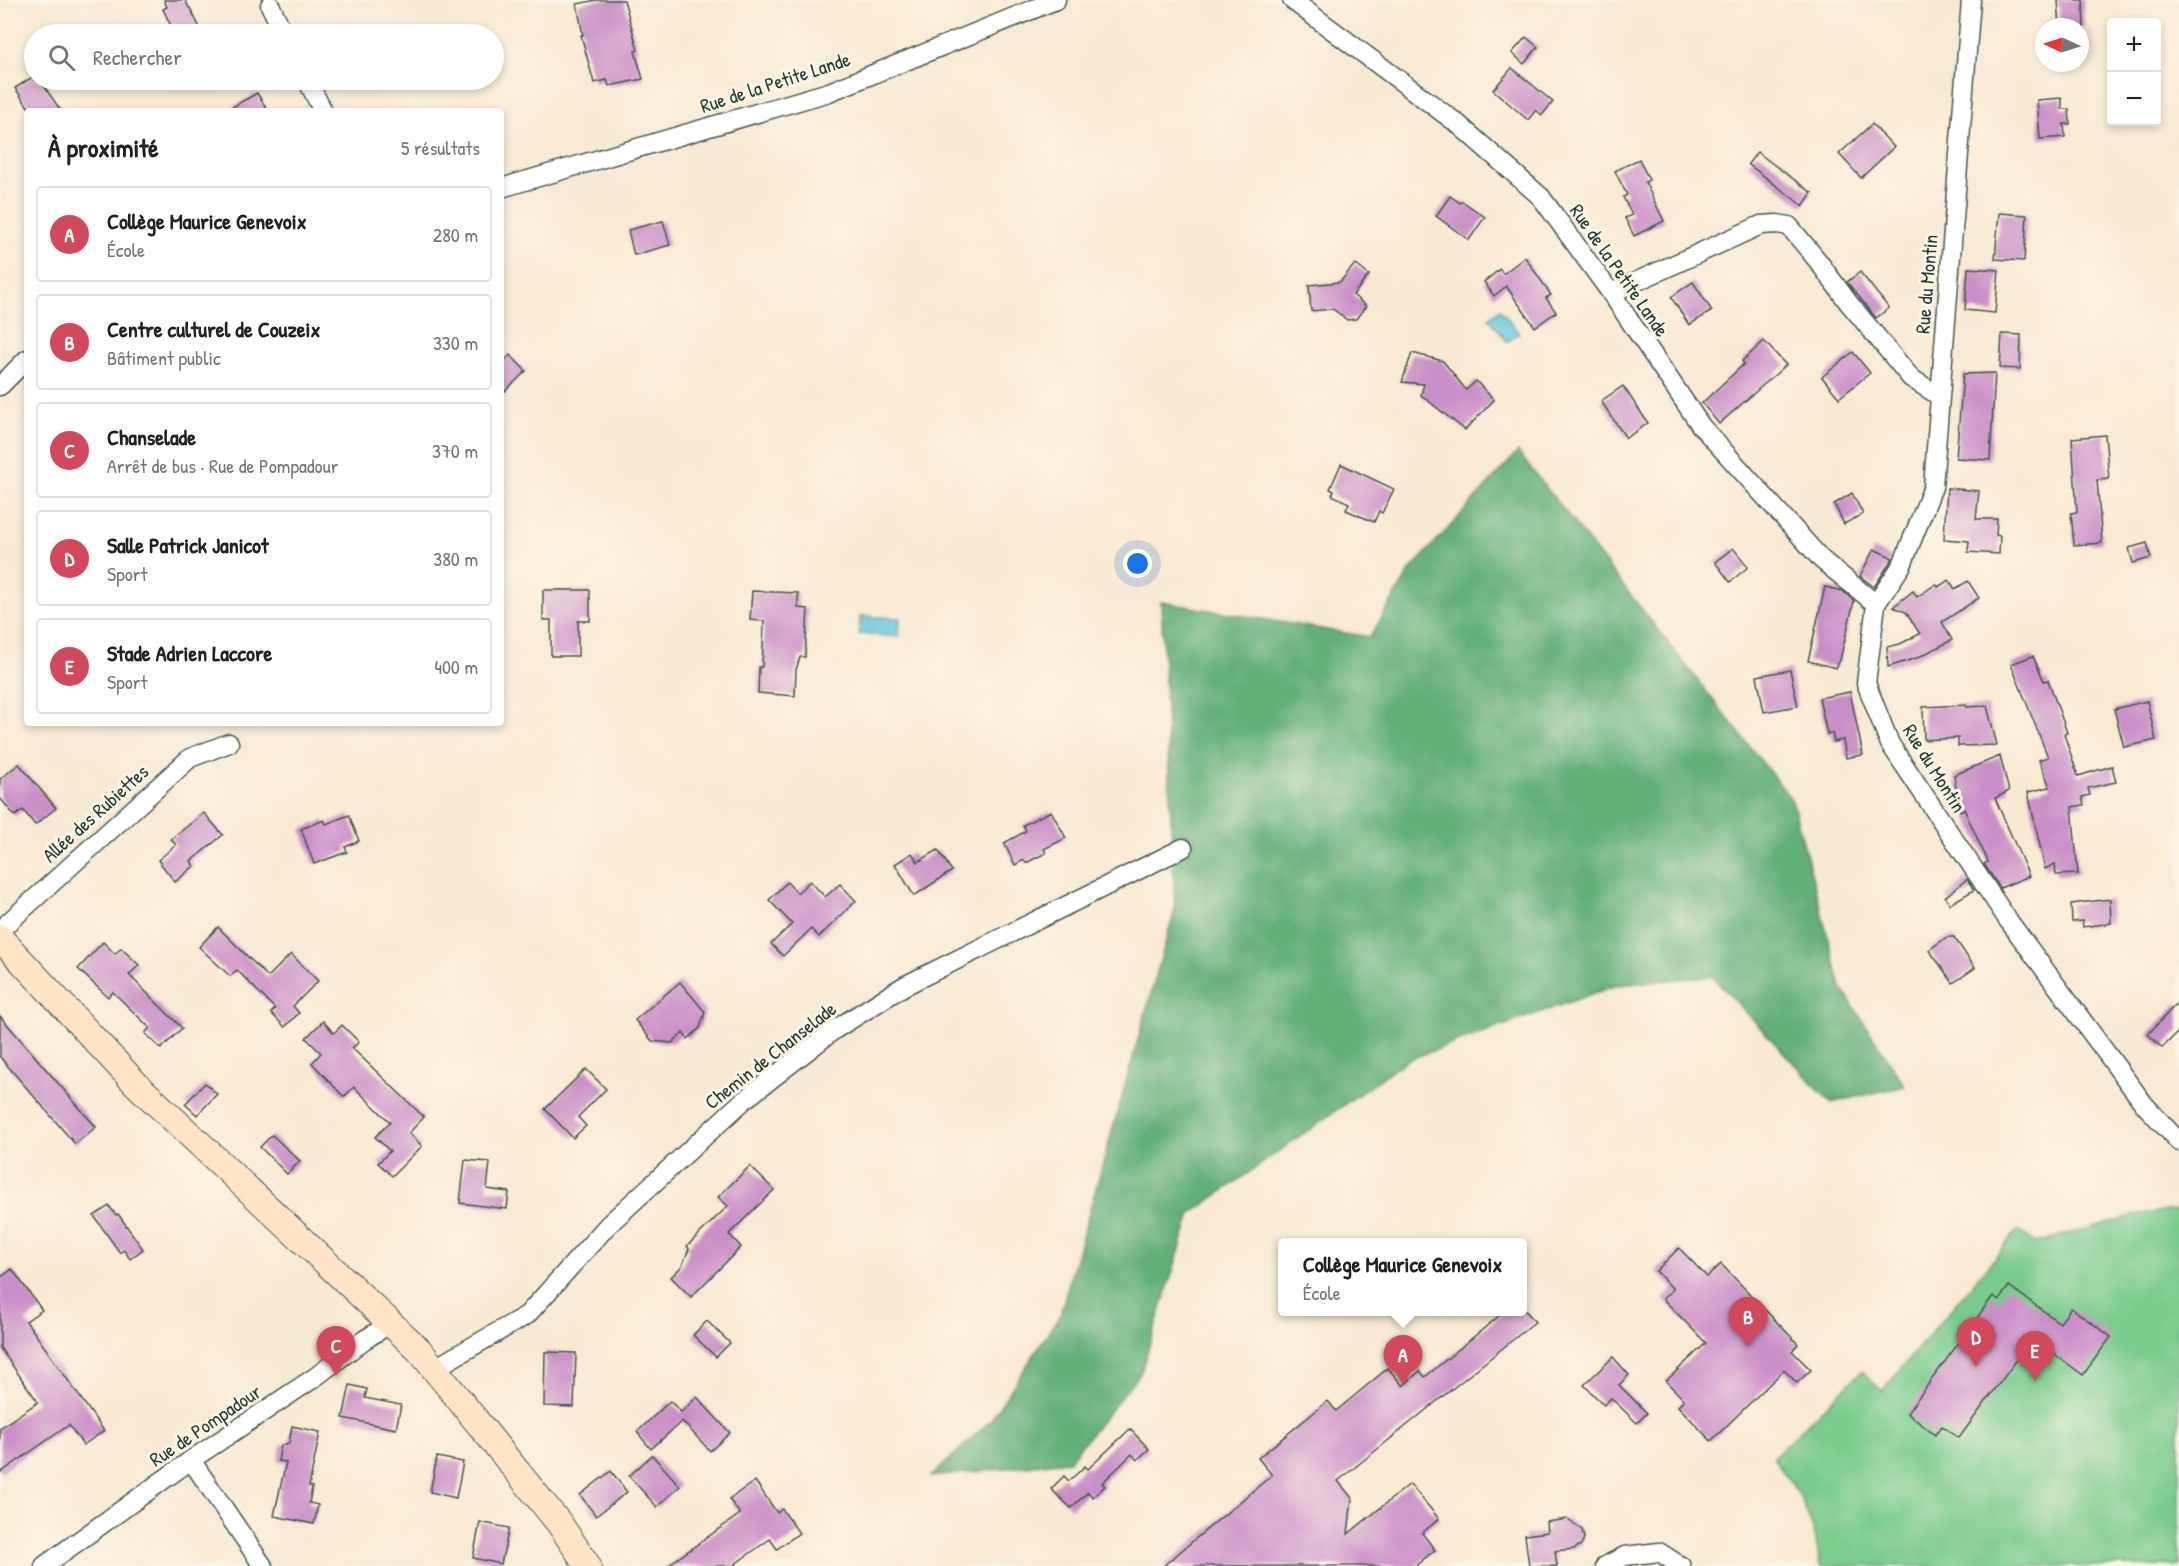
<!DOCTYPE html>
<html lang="fr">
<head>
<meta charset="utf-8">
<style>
  :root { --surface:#fff; --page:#f2f2f2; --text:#222; --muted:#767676; --line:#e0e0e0; --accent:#d1495b }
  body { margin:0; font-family:"Patrick Hand",sans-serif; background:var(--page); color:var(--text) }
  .controls { position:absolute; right:18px; top:18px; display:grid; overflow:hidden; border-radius:6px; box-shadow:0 3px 9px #0003 }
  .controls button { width:54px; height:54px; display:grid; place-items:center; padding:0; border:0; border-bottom:2px solid var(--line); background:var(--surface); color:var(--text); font:30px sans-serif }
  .compass { position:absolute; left:2035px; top:18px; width:54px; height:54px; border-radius:50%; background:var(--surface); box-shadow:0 3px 9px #0003; rotate:274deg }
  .you { position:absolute; left:1138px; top:564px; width:21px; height:21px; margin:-15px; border:4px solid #fff; border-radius:50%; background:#1a73e8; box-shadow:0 0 0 9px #1a73e833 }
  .badge { display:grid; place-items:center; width:39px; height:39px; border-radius:50%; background:var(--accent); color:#fff; font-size:20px; font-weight:700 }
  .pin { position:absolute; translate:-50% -50px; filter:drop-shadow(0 2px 3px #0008) }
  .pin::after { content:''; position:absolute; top:32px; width:21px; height:18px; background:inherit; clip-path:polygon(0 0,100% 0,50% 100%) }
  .popup { position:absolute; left:1278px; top:1238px; width:249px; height:78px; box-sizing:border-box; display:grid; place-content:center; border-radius:6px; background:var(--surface); filter:drop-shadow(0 2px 4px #0005); font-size:20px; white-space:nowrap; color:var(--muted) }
  .popup b { font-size:22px; color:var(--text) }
  .popup::after { content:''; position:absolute; left:50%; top:100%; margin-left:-12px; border:12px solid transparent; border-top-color:var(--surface) }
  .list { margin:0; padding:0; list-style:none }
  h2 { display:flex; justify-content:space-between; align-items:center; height:78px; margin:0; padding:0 24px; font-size:26px }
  h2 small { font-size:20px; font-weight:400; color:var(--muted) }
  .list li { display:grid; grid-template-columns:39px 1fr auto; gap:18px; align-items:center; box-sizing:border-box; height:96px; margin:0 12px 12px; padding:0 12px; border:2px solid var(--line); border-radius:6px }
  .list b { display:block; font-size:22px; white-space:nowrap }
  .list p { margin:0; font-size:20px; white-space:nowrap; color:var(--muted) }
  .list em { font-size:20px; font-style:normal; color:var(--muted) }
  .icon { flex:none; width:33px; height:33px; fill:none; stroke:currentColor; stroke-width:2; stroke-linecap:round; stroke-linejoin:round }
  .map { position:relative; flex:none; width:2179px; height:1566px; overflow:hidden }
  .search { position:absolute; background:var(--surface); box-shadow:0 3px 9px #0003; left:24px; top:24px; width:480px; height:66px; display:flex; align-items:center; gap:15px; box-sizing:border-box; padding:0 21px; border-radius:33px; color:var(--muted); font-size:22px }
  .panel { position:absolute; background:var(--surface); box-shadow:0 3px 9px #0003; left:24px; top:108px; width:480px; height:618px; border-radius:6px }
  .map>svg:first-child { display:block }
</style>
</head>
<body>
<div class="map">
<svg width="2179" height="1566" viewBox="0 0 2179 1566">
  <rect width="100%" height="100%" fill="#fcf5e5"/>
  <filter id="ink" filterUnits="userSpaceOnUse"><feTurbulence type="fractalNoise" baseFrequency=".0167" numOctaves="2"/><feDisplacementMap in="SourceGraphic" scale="12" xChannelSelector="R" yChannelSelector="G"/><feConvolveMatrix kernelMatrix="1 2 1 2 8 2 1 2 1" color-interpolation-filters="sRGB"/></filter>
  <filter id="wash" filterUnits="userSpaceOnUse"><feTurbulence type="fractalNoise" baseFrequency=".008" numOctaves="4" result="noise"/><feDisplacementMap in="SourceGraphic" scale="24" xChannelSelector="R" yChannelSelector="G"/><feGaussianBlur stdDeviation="1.35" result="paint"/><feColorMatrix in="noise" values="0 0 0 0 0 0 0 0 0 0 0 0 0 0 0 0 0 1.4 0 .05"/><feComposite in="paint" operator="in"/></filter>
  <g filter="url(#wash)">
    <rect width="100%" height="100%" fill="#f8e9d2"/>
    <!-- green -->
    <polygon fill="#79cb8d" stroke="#4c8460" stroke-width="1.5" points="2179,1210 2179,1566 1820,1566 1815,1534 1800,1496 1773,1457 1862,1371 1882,1391 2018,1230 2036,1243 2139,1214"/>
    <!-- forest -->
    <polygon fill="#62af78" stroke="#407656" stroke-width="1.5" points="1518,452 1792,800 1841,987 1905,1086 1831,1103 1712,976 1617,985 1407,1060 1191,1214 1141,1372 1069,1461 931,1477 990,1421 1060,1315 1175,909 1161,602 1370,637 1412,568"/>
    <!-- water -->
    <g fill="#5dc4da" stroke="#3e8087" stroke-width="1.5">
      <polygon points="1500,309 1519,333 1507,342 1489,318"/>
      <polygon points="860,616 900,618 899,637 859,634"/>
    </g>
    <g id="blocks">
      <!-- building -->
      <g fill="#ca8fc8">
        <polygon points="164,0 185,0 189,8 190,8 203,34 175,34 163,9 167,7"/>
        <polygon points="597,0 624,0 638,50 635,51 643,79 609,86 607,80 594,83 581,35 583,35 577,4"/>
        <polygon points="2058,0 2083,0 2084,27 2060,27"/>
        <polygon points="1526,37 1538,47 1524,64 1512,53"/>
        <polygon points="1512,68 1553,102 1542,115 1536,110 1528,120 1493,90"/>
        <polygon points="34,76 34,80 40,80 61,111 31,111 15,88"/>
        <polygon points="257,93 268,111 225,111"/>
        <polygon points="2062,98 2062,109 2069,109 2070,124 2064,124 2065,137 2040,139 2037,100"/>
        <polygon points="1872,124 1894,147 1861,178 1839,154"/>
        <polygon points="1757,152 1812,193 1803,206 1748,164"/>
        <polygon points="1639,159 1649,180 1645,182 1664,221 1634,236 1625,218 1632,215 1623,197 1627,195 1615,171"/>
        <polygon points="1450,196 1460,203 1462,201 1485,217 1469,240 1436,216"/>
        <polygon points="1999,213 2027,215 2024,261 1995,259"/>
        <polygon points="663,221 670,245 634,255 628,230"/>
        <polygon points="1525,257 1551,295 1546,298 1556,312 1535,327 1506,286 1494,296 1484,282 1500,269 1503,274"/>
        <polygon points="1355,264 1369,275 1353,295 1366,306 1356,319 1347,320 1333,309 1311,311 1309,285 1340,282"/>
        <polygon points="1968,268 1999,270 1995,313 1965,310"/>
        <polygon points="1860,272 1889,308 1876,318 1847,282"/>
        <polygon points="1693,282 1712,311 1689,325 1671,297"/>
        <polygon points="2002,334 2021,335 2020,369 2000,368"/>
        <polygon points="1764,341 1786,365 1719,424 1702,403 1744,364 1742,361"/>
        <polygon points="1853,352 1870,373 1839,398 1822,377"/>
        <polygon points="1412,353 1443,361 1466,390 1476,381 1494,400 1465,430 1421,395 1424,384 1402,382"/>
        <polygon points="510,355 526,371 501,395 501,364"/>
        <polygon points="1995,373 1990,460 1956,458 1963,374"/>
        <polygon points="1623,386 1648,423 1626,438 1601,401"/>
        <polygon points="2105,435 2109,479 2097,480 2102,543 2074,545 2071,513 2077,512 2072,438"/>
        <polygon points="1341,464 1394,489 1382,513 1379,511 1374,522 1346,510 1349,503 1332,495 1334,491 1330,489"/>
        <polygon points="1947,488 1979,491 1976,519 1997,519 1996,535 2000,536 1999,554 1968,552 1969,541 1944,539"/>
        <polygon points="1852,493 1863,514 1844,524 1834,504"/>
        <polygon points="2147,543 2151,558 2133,563 2129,548"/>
        <polygon points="1733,548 1748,567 1730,582 1715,562"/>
        <polygon points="1874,549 1893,558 1874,587 1860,576"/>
        <polygon points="1949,580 1955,589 1968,581 1979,598 1942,622 1952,640 1917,658 1888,667 1887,647 1900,644 1920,634 1906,612 1893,607 1913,591 1917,597 1936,584 1938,587"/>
        <polygon points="1825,587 1843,591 1854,601 1840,660 1836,668 1808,661"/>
        <polygon points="543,590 590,590 590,621 578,621 578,656 551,656 551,620 543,620"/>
        <polygon points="752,591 798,593 798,608 808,609 805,657 800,657 796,670 795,696 758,693 759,667 762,667 764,621 750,620"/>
        <polygon points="2033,656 2044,681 2048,680 2064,724 2067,733 2064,734 2078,776 2112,766 2116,782 2088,788 2090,795 2082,797 2084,805 2072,807 2078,874 2056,875 2055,864 2045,869 2028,792 2050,787 2039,760 2048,757 2011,664"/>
        <polygon points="1790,670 1798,706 1764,712 1757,676"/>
        <polygon points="1850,692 1863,755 1846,758 1843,740 1834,742 1832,733 1827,734 1819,698"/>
        <polygon points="2147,701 2156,740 2124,747 2114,709"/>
        <polygon points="1966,705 1966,707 1987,706 1997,745 1958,746 1958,738 1924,740 1923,707"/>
        <polygon points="2000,756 2009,791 1995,798 2029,876 2000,888 1984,864 1988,862 1964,809 1960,811 1954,775"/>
        <polygon points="19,764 56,808 35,825 23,810 15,816 0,798 0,779"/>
        <polygon points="1051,811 1066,838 1044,849 1046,853 1026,863 1024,860 1015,865 1004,843 1026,831 1023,825"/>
        <polygon points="204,813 223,835 191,861 194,866 175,882 158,860 176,845 171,839"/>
        <polygon points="349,815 359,841 345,847 347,852 314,864 301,829 324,820 326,824"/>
        <polygon points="938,850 952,871 914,896 895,864 912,853 918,862"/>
        <polygon points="1967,879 1974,890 1950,904 1945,897"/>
        <polygon points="810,881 825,897 840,884 856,901 819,937 811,929 783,956 771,944 792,924 769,900 787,882 797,893"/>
        <polygon points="2110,899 2111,923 2083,927 2082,921 2072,922 2071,904"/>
        <polygon points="218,927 268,977 291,954 318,981 293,1006 299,1013 285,1027 271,1013 275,1009 237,970 230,976 199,947"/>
        <polygon points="1947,937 1954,937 1975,968 1953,983 1929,950"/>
        <polygon points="103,942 115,954 121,948 139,965 129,975 182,1028 161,1049 145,1033 150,1028 113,992 108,997 78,969"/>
        <polygon points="680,982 705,1012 700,1028 688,1039 683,1033 672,1043 652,1041 635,1020"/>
        <polygon points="2179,1001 2179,1031 2162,1048 2148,1034"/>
        <polygon points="0,1016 96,1127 75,1144 0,1057"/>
        <polygon points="323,1021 334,1033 342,1025 359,1042 352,1048 424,1117 409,1133 422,1146 392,1176 378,1163 390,1151 375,1137 390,1122 354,1087 344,1097 312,1063 321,1053 306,1038"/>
        <polygon points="586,1069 606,1089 578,1117 586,1126 573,1138 545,1109"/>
        <polygon points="205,1083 217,1094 197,1115 185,1104"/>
        <polygon points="272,1135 300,1161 287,1174 260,1147"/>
        <polygon points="465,1160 490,1162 487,1189 509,1192 507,1209 460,1203"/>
        <polygon points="750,1166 774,1190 729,1234 741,1247 691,1297 671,1277 682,1266 689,1249 687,1246 728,1206 718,1197"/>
        <polygon points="109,1206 116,1215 118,1214 143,1249 130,1259 124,1250 120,1253 94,1216"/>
        <polygon points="1679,1248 1707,1277 1721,1264 1798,1344 1792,1351 1811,1370 1797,1383 1784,1370 1711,1441 1678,1406 1684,1400 1666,1381 1706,1343 1663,1299 1673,1289 1656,1271"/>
        <polygon points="12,1269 42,1310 26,1321 104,1431 83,1445 69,1425 0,1473 0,1428 38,1402 0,1348 0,1278"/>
        <polygon points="2009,1286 2060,1323 2071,1308 2111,1337 2083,1375 2033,1338 1959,1438 1942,1426 1935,1435 1907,1413 1993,1296 1999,1300"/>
        <polygon points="1505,1311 1526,1311 1535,1322 1338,1481 1352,1498 1348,1534 1410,1484 1439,1519 1422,1533 1435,1550 1415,1566 1163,1566 1272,1475 1258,1458 1328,1401 1336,1411 1388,1368 1403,1386 1420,1371 1425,1377"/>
        <polygon points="707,1321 730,1343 716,1357 693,1335"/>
        <polygon points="545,1352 576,1353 574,1407 544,1406"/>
        <polygon points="1613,1357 1629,1375 1619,1385 1647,1413 1637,1423 1611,1398 1604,1405 1584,1385"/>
        <polygon points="350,1385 367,1389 365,1398 401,1405 396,1429 343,1418"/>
        <polygon points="697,1397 730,1433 710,1451 682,1421 651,1449 637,1432 670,1401 681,1412"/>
        <polygon points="292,1426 320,1432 309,1486 312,1487 309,1503 318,1505 314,1524 274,1516 286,1462 278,1461 281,1445 289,1443"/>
        <polygon points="1130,1429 1149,1449 1137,1460 1132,1454 1102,1483 1105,1486 1093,1497 1088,1492 1071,1508 1051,1489 1064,1476 1069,1481 1085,1466 1088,1469"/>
        <polygon points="652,1455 680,1486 657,1507 629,1476"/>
        <polygon points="437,1457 463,1462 456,1498 430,1492"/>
        <polygon points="611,1471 627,1492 596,1516 580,1495"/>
        <polygon points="755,1481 777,1513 782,1509 799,1533 777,1549 770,1539 732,1566 667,1566 740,1514 729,1499"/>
        <polygon points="1568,1519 1582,1530 1584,1538 1581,1545 1574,1549 1555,1551 1557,1566 1529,1566 1525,1535 1548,1532 1547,1522"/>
        <polygon points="480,1522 509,1528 501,1564 473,1558"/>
      </g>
    </g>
  </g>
  <g filter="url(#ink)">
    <use href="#blocks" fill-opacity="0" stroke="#40574c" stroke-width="1.5"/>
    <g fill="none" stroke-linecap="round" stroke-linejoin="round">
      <defs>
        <g id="street">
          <polyline points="1292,0 1458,124 1541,197 1611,293 1701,426 1822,560 1876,604"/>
          <polyline points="1971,0 1933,487 1902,565 1876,604 1866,683 1890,744 2008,920 2144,1104 2179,1142"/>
          <polyline points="270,5 284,34"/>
          <polyline points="307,80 323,111"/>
          <polyline points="501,188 829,92 1056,0"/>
          <polyline points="1611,293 1761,225 1777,224 1789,226 1818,261 1848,302 1911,378 1939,396"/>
          <polyline points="0,386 27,359"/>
          <polyline points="0,930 190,758 229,743"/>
          <polyline points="435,1368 527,1315 608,1225 743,1101 834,1030 904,986 1183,848"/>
          <polyline points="191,1460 263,1566"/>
          <polyline points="44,1566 191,1460 314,1378 364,1340 391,1323"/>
          <polyline points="1605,1566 1625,1556 1659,1552 1681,1566"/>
        </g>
        <polyline id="secondary" points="0,938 136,1084 419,1350 559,1523 588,1566"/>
      </defs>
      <!-- street casing -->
      <use href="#street" stroke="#40574c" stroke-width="21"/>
      <!-- secondary casing -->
      <use href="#secondary" stroke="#40574c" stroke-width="28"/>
      <!-- street -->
      <use href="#street" stroke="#fff" stroke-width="18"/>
      <!-- secondary -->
      <use href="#secondary" stroke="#ffe4c6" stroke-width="26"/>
    </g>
  </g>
  <g text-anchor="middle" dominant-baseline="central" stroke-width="6" stroke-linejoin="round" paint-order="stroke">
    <!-- street labels -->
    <g font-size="20" fill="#1f3d34" stroke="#fcf5e5">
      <text transform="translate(775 82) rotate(-18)">Rue de la Petite Lande</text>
      <text transform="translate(1620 270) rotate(55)">Rue de la Petite Lande</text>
      <text transform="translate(1926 284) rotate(-85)">Rue du Montin</text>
      <text transform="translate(1935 768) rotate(58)">Rue du Montin</text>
      <text transform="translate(95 813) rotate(-42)">Allée des Rubiettes</text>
      <text transform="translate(770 1055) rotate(-38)">Chemin de Chanselade</text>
      <text transform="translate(205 1425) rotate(-34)">Rue de Pompadour</text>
    </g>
  </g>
</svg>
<div class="controls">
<button>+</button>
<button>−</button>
</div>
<svg class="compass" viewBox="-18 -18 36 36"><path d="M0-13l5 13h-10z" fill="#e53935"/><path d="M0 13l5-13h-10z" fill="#767676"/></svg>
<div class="you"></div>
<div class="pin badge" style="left:1403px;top:1385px">A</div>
<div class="popup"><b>Collège Maurice Genevoix</b>École</div>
<div class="pin badge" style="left:1748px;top:1347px">B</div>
<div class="pin badge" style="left:336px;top:1376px">C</div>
<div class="pin badge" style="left:1976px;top:1367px">D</div>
<div class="pin badge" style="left:2035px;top:1381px">E</div>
<div class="search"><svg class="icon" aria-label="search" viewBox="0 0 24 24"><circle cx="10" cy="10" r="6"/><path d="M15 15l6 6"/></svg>Rechercher</div>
<section class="panel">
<h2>À proximité<small>5 résultats</small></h2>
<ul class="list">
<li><span class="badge">A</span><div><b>Collège Maurice Genevoix</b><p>École</p></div><em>280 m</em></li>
<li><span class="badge">B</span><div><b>Centre culturel de Couzeix</b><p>Bâtiment public</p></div><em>330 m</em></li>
<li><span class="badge">C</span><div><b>Chanselade</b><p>Arrêt de bus · Rue de Pompadour</p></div><em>370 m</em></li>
<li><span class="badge">D</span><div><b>Salle Patrick Janicot</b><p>Sport</p></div><em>380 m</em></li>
<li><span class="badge">E</span><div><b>Stade Adrien Laccore</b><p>Sport</p></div><em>400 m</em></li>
</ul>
</section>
</div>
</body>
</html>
